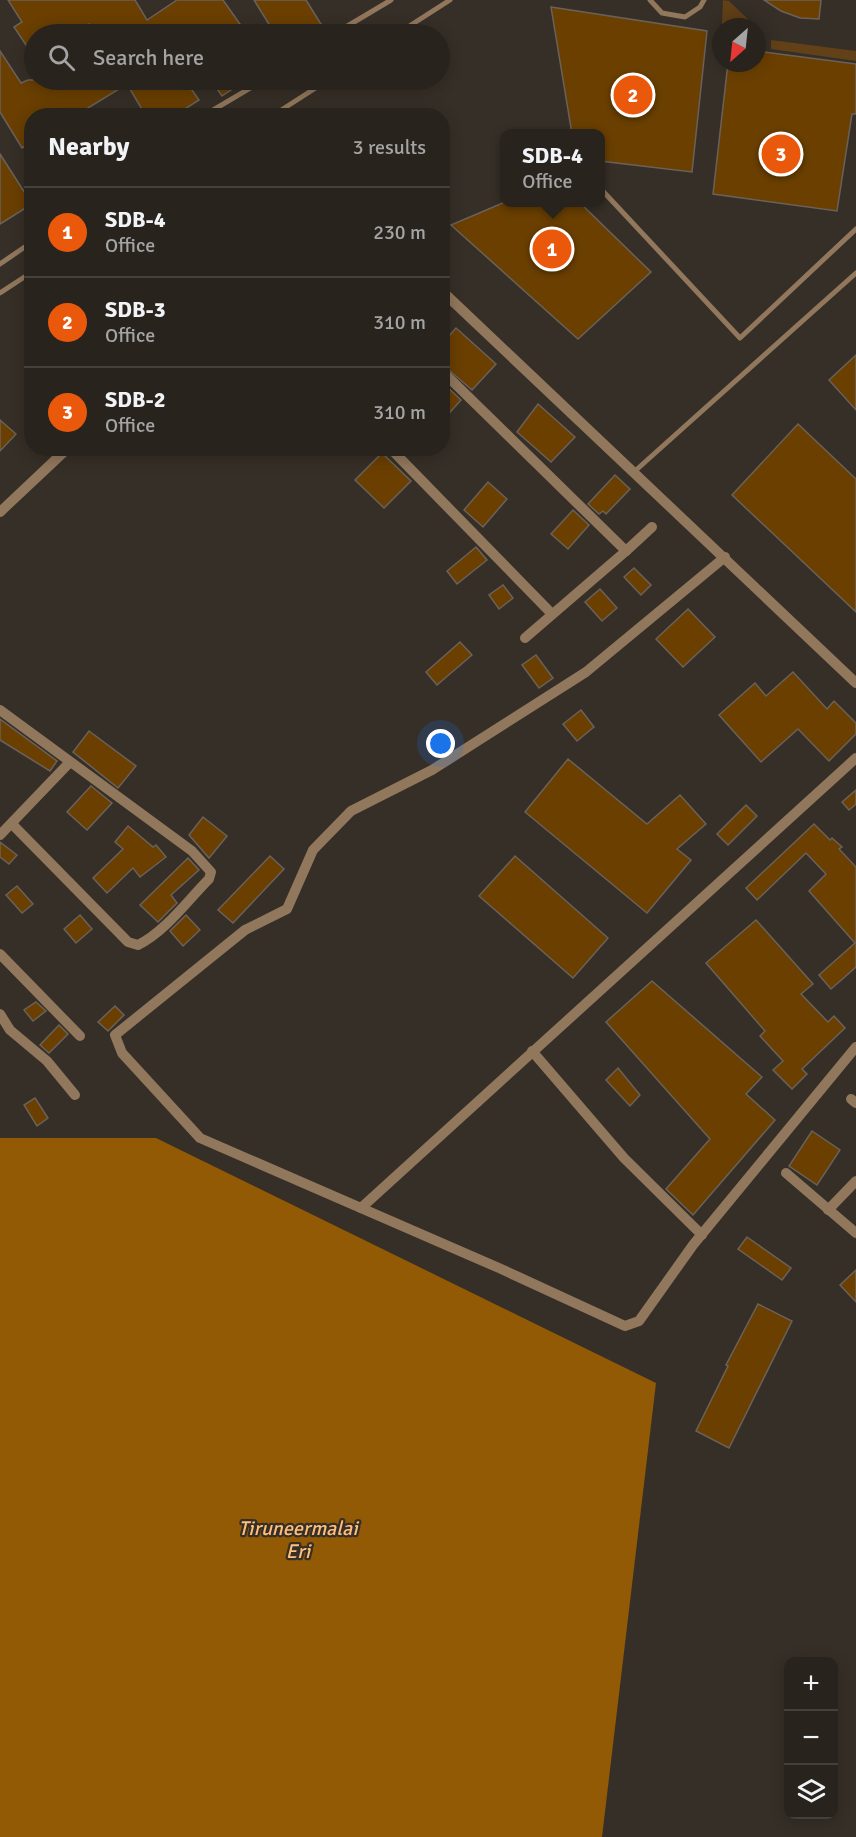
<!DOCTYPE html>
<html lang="en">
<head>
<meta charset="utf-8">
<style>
  :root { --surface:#28231d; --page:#342f2a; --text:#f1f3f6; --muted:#a5a4a4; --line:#44403b; --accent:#ea580c }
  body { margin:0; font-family:Signika,sans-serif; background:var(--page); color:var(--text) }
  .controls { position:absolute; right:18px; bottom:18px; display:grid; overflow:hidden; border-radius:12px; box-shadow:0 3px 15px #0003 }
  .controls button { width:54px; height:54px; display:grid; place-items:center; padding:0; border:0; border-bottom:2px solid var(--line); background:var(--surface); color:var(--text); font:30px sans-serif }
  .compass { position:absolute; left:712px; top:18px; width:54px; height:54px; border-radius:50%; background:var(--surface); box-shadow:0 3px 15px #0003; rotate:207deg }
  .you { position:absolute; left:441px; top:744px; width:21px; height:21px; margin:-15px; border:4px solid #fff; border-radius:50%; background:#1a73e8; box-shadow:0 0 0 9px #1a73e833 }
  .badge { display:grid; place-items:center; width:39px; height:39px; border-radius:50%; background:var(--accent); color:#fff; font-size:20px; font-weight:700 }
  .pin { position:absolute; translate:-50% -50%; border:3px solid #fff; box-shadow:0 2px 6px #0006 }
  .popup { position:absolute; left:500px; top:129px; width:105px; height:78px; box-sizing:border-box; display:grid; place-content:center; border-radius:12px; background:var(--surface); filter:drop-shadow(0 2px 4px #0005); font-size:20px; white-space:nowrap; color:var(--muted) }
  .popup b { font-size:22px; color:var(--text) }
  .popup::after { content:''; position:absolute; left:50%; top:100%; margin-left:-12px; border:12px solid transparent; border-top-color:var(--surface) }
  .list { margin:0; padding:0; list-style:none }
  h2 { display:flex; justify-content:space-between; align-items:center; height:78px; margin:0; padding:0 24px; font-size:26px }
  h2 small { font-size:20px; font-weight:400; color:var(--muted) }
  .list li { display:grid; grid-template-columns:39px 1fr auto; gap:18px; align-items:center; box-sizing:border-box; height:90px; padding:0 24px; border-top:2px solid var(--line) }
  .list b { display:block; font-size:22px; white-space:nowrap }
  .list p { margin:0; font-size:20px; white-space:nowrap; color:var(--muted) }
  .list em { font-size:20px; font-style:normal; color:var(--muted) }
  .icon { flex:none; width:33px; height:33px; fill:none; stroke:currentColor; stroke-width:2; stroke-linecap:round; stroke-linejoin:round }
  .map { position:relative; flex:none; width:856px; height:1837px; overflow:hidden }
  .search { position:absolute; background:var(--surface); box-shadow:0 3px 15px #0003; left:24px; top:24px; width:426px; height:66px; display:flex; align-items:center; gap:15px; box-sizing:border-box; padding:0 21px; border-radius:33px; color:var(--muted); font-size:22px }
  .panel { position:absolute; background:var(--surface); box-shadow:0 3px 15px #0003; left:24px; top:108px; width:426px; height:348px; border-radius:24px }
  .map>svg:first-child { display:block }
</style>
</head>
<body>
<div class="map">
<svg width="856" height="1837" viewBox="0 0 856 1837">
  <rect width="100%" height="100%" fill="#362f27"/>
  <!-- green -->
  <g fill="#624018">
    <polygon points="723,0 729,1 756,27 722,25"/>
    <polygon points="771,40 856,51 856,61 771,49"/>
  </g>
  <!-- water -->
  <polygon fill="#925a04" points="0,1138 156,1138 656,1383 602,1837 0,1837"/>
  <!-- building -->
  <g fill="#6a3f00" stroke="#6a625a" stroke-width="1.5">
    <polygon points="8,0 135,0 147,20 177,0 223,0 247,34 180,34 173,25 159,34 95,34 89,24 73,34 34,34 34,57 14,27 22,22"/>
    <polygon points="254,0 306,0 324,29 314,34 275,34"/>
    <polygon points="764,0 821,0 819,19 800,18 781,11"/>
    <polygon points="551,7 707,31 692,172 600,161 600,134 572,134"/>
    <polygon points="0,51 21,83 28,80 185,80 199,100 174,116 146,116 127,84 75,116 32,116 32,142 22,148 0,112"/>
    <polygon points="757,51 856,64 856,114 852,114 837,211 713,194 728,63 757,63"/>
    <polygon points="211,80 246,80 222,96"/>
    <polygon points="0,154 32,204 0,224"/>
    <polygon points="505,202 579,202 651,272 578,339 451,225"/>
    <polygon points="456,328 496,364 472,390 442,364 442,344"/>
    <polygon points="856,355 856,410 829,380"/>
    <polygon points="442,382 461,400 442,421"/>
    <polygon points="538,404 575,437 551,462 517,432"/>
    <polygon points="0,420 16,434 0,451"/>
    <polygon points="798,424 856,479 856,612 732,495"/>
    <polygon points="382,453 411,481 384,508 355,480"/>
    <polygon points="615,475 630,489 606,514 603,511 599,514 588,504"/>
    <polygon points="488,482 507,499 483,527 464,510"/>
    <polygon points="573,510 589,525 568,549 551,534"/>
    <polygon points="476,547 487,560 457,584 447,571"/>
    <polygon points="634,568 651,585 641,595 624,577"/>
    <polygon points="503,585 513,598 499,609 489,595"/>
    <polygon points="600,589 617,608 602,621 585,602"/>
    <polygon points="688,609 715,637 683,667 656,639"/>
    <polygon points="460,642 472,655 437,685 426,672"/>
    <polygon points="536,655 553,678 539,688 522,665"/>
    <polygon points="793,672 827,709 834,701 856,723 856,734 829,761 798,729 761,762 719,715 755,683 766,696"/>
    <polygon points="581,710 594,727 577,741 563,724"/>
    <polygon points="0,719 57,761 50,771 0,740"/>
    <polygon points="89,731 136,766 118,788 73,752"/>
    <polygon points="568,759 647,824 680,795 706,824 677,849 691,860 647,913 525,812"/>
    <polygon points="91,786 112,803 87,830 67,812"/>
    <polygon points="856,790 856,804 849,810 842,802"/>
    <polygon points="746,805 757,816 728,845 717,834"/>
    <polygon points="203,817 227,836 209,858 189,835"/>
    <polygon points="814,824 830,840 832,838 842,847 839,849 856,867 856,967 831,989 819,975 855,943 809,891 826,874 806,853 757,900 746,888"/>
    <polygon points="128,826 153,847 156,845 166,857 140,877 133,868 107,893 93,878 123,849 115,842"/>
    <polygon points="0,842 17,855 9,864 0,857"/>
    <polygon points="270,856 284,869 233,923 218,910"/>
    <polygon points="515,856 608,938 573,978 479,896"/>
    <polygon points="188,858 199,870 171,895 177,903 158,922 140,905"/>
    <polygon points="17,886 33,904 22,913 6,895"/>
    <polygon points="80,915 92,929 76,943 64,929"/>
    <polygon points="186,915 200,930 183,946 170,931"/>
    <polygon points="756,920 813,984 801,994 828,1022 834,1016 845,1028 802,1069 807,1074 792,1089 773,1070 783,1061 760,1036 765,1031 706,963"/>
    <polygon points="652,981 762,1077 746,1094 775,1120 693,1215 666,1189 710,1139 606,1022"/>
    <polygon points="36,1002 46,1011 33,1021 24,1010"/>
    <polygon points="115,1006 124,1015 108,1031 98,1022"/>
    <polygon points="59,1025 68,1034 49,1053 40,1045"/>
    <polygon points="618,1068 640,1095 630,1106 606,1080"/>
    <polygon points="35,1098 48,1118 37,1126 24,1105"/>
    <polygon points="812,1131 840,1150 817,1185 789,1166"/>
    <polygon points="747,1237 791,1268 782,1280 738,1249"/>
    <polygon points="856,1270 856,1302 840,1285"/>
    <polygon points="758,1304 792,1321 729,1448 696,1431 728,1366 726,1365"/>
  </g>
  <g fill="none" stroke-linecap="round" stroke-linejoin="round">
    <!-- service -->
    <g stroke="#91775c" stroke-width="5">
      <polyline points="650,0 662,13 685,17 700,7 704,0"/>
      <polyline points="334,34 391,0"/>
      <polyline points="397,34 450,0"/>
      <polyline points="203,116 264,80"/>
      <polyline points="272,116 328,80"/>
      <polyline points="600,188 740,338 856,229"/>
      <polyline points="0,264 32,242"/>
      <polyline points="0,293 32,272"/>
      <polyline points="635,471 856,273"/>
    </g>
    <!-- minor -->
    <g stroke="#91775c" stroke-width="10">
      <polyline points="442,291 856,683"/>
      <polyline points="442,371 626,551 525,638"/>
      <polyline points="390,448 552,614"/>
      <polyline points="0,512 68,448"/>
      <polyline points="626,551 652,527"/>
      <polyline points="725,557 586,672 432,770 351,811 313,850 287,909 245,930 115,1035 122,1053 200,1138 499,1268 625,1326 639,1321 693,1245 856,1047"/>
      <path d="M0 710 192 851 211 872 209 879C188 900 165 932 138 945L128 942 12 824"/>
      <polyline points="0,835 69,763"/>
      <polyline points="0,954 80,1036"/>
      <polyline points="0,1014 10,1030 47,1061 75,1095"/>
      <polyline points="532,1051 624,1158 702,1235"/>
      <polyline points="851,1099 856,1103"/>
      <polyline points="786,1173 856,1233"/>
      <polyline points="361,1208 856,758"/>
      <polyline points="828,1210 856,1181"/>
    </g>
  </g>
  <g text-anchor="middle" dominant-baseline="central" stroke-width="4.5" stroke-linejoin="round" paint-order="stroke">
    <!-- water labels -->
    <g font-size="20" font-style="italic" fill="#ffbe79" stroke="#362f27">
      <text x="298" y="1528">Tiruneermalai<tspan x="298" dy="23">Eri</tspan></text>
    </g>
  </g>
</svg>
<div class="controls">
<button>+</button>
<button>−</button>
<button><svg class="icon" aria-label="layers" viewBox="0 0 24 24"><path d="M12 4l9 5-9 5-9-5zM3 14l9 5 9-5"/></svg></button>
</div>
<svg class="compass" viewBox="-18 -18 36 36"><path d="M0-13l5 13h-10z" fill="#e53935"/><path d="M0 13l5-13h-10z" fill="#a5a4a4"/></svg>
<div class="you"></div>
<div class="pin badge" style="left:552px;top:249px">1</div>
<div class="popup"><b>SDB-4</b>Office</div>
<div class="pin badge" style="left:633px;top:95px">2</div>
<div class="pin badge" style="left:781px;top:154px">3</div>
<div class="search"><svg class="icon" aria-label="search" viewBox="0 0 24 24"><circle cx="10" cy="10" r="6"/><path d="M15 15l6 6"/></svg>Search here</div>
<section class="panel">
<h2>Nearby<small>3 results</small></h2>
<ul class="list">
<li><span class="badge">1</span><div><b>SDB-4</b><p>Office</p></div><em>230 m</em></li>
<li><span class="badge">2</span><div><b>SDB-3</b><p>Office</p></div><em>310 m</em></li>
<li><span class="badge">3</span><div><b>SDB-2</b><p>Office</p></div><em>310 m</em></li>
</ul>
</section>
</div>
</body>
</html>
